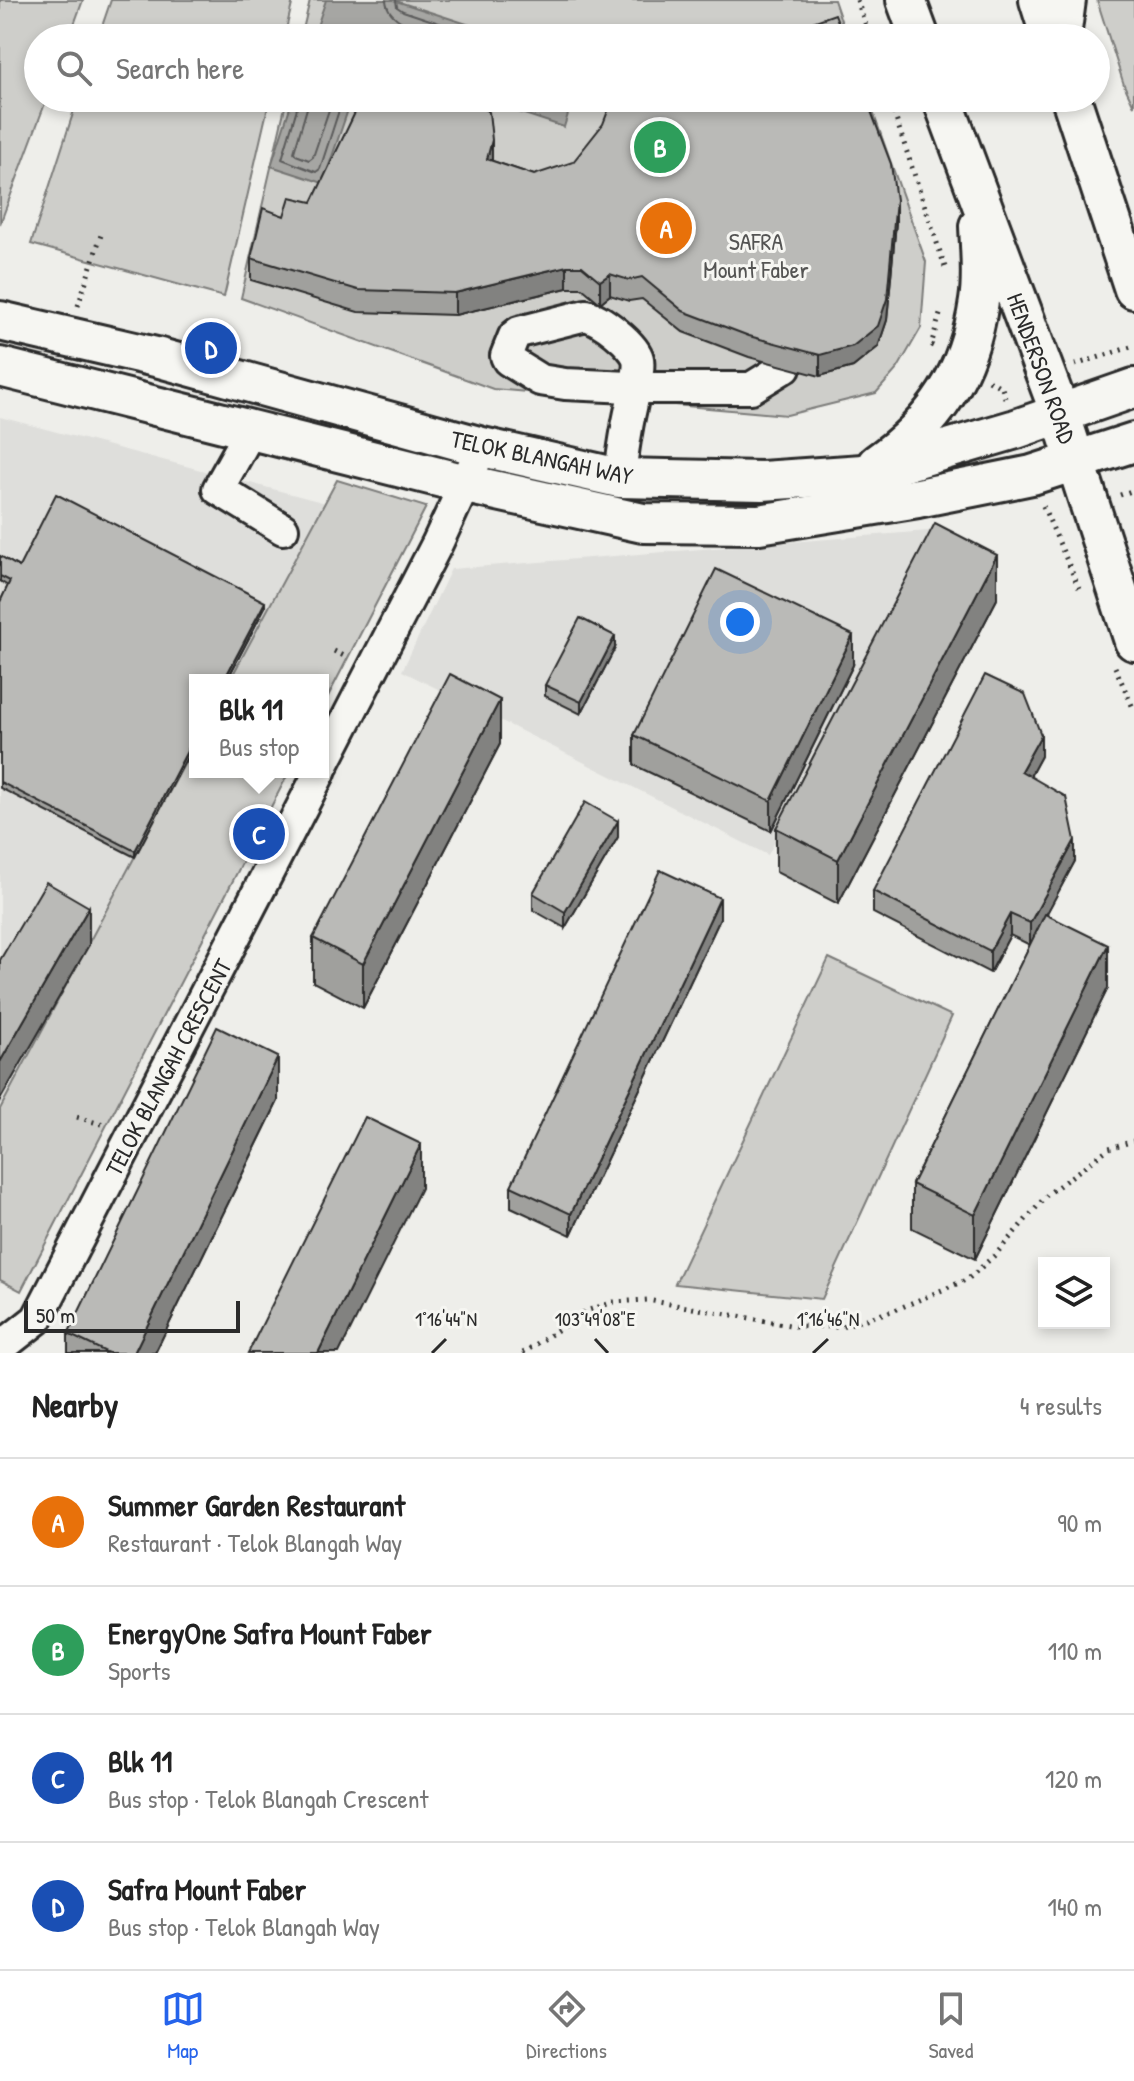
<!DOCTYPE html>
<html lang="en">
<head>
<meta charset="utf-8">
<style>
  :root { --surface:#fff; --page:#f6f6f6; --text:#222; --muted:#767676; --line:#e0e0e0; --accent:#2563eb }
  body { margin:0; font-family:"Patrick Hand",sans-serif; background:var(--page); color:var(--text) }
  .controls { position:absolute; right:24px; bottom:24px; display:grid; overflow:hidden; border-radius:0px; box-shadow:0 4px 12px #0003 }
  .controls button { width:72px; height:72px; display:grid; place-items:center; padding:0; border:0; border-bottom:2px solid var(--line); background:var(--surface); color:var(--text); font:40px sans-serif }
  .scale { position:absolute; left:24px; bottom:20px; width:216px; box-sizing:border-box; padding-left:8px; border:4px solid #2b2b2b; border-top:0; font-size:22px; line-height:28px; white-space:nowrap; color:#2b2b2b; -webkit-text-stroke:6px #f6f6f2; paint-order:stroke }
  .you { position:absolute; left:740px; top:622px; width:28px; height:28px; margin:-20px; border:6px solid #fff; border-radius:50%; background:#1a73e8; box-shadow:0 0 0 12px #1a73e833 }
  .badge { display:grid; place-items:center; width:52px; height:52px; border-radius:50%; background:var(--accent); color:#fff; font-size:26px; font-weight:700 }
  .pin { position:absolute; translate:-50% -50%; border:4px solid #fff; box-shadow:0 2px 8px #0006 }
  .popup { position:absolute; left:189px; top:674px; width:140px; height:104px; box-sizing:border-box; display:grid; place-content:center; border-radius:0px; background:var(--surface); filter:drop-shadow(0 2px 6px #0005); font-size:26px; white-space:nowrap; color:var(--muted) }
  .popup b { font-size:30px; color:var(--text) }
  .popup::after { content:''; position:absolute; left:50%; top:100%; margin-left:-16px; border:16px solid transparent; border-top-color:var(--surface) }
  .list { margin:0; padding:0; list-style:none }
  h2 { display:flex; justify-content:space-between; align-items:center; height:104px; margin:0; padding:0 32px; font-size:34px }
  h2 small { font-size:26px; font-weight:400; color:var(--muted) }
  .list li { display:grid; grid-template-columns:52px 1fr auto; gap:24px; align-items:center; box-sizing:border-box; height:128px; padding:0 32px; border-top:2px solid var(--line) }
  .list b { display:block; font-size:30px; white-space:nowrap }
  .list p { margin:0; font-size:26px; white-space:nowrap; color:var(--muted) }
  .list em { font-size:26px; font-style:normal; color:var(--muted) }
  .icon { flex:none; width:44px; height:44px; fill:none; stroke:currentColor; stroke-width:2; stroke-linecap:round; stroke-linejoin:round }
  .map { position:relative; flex:none; width:1134px; height:1353px; overflow:hidden }
  .search { position:absolute; background:var(--surface); box-shadow:0 4px 12px #0003; left:24px; right:24px; top:24px; height:88px; display:flex; align-items:center; gap:20px; box-sizing:border-box; padding:0 28px; border-radius:44px; color:var(--muted); font-size:30px }
  .sheet { height:616px; background:var(--surface) }
  nav { display:flex; justify-content:space-around; align-items:center; box-sizing:border-box; height:112px; border-top:2px solid var(--line); background:var(--surface); font-size:22px; color:var(--muted) }
  nav a { display:grid; justify-items:center; gap:4px }
  nav .on { color:var(--accent) }
  .map>svg:first-child { display:block }
</style>
</head>
<body>
<div class="map">
<svg width="1134" height="1353" viewBox="0 0 1134 1353">
  <rect width="100%" height="100%" fill="#eeeeea"/>
  <filter id="ink" filterUnits="userSpaceOnUse"><feTurbulence type="fractalNoise" baseFrequency=".0125" numOctaves="2"/><feDisplacementMap in="SourceGraphic" scale="16" xChannelSelector="R" yChannelSelector="G"/><feConvolveMatrix kernelMatrix="1 2 1 2 8 2 1 2 1" color-interpolation-filters="sRGB"/></filter>
  <g filter="url(#ink)">
    <!-- built -->
    <g fill="#dededb">
      <polygon points="0,417 394,521 312,680 195,680 195,772 265,772 0,1285"/>
      <polygon points="940,530 768,855 402,671 451,569"/>
    </g>
    <!-- green -->
    <g fill="#cececa" stroke="#7c7c7a" stroke-width="2">
      <polygon points="0,0 83,0 69,38 38,38 38,98 47,98 0,224"/>
      <polygon points="111,0 293,0 284,38 98,38"/>
      <polygon points="310,0 834,0 847,38 301,38"/>
      <polygon points="1097,0 1134,0 1134,106 1124,85"/>
      <polygon points="78,98 270,98 224,297 31,244"/>
      <polygon points="287,98 868,98 926,262 921,328 898,368 876,393 787,415 493,389 241,298"/>
      <polygon points="337,480 426,507 323,706 323,680 230,680"/>
      <polygon points="195,744 195,772 289,772 21,1291 0,1280 0,1109"/>
      <polygon points="829,958 952,1016 822,1299 675,1284"/>
    </g>
    <!-- water -->
    <g fill="#a6a6a3" stroke="#757573" stroke-width="2">
      <polygon points="326,0 393,0 510,38 313,38"/>
      <polygon points="293,98 352,98 323,183 271,166"/>
      <polygon points="475,98 573,98 564,127"/>
    </g>
    <g fill="none" stroke-linecap="round" stroke-linejoin="round">
      <!-- shore -->
      <g stroke="#5c5c5b" stroke-width="2">
        <path d="M386 0C388 27 431 31 452 38"/>
        <polyline points="396,0 397,7 403,11 484,38"/>
        <polyline points="300,98 282,159 316,172 320,169 343,98"/>
        <polyline points="310,98 294,152 296,155 309,160 313,157 333,98"/>
      </g>
      <defs>
        <g id="minor">
          <polyline points="1065,38 1070,0"/>
          <polyline points="251,430 218,489 283,529"/>
          <path d="M619 478C622 461 624 444 627 428 629 413 641 371 638 359 635 345 600 318 586 315L519 332 514 336 506 356 508 360 540 380 565 384 651 388H751L785 367"/>
          <polyline points="323,765 437,544 482,447"/>
          <polyline points="0,1348 37,1319 320,772"/>
        </g>
        <g id="major">
          <polyline points="906,0 920,38"/>
          <polyline points="1039,0 1051,38"/>
          <polyline points="942,98 1060,413 1134,641"/>
          <polyline points="1071,98 1134,289"/>
          <polyline points="0,321 160,358 482,447 619,478 762,481 863,474 1016,429 1134,388"/>
          <polyline points="0,367 466,484 643,523 759,524 918,498 1032,475 1134,442"/>
          <path d="M877 464C935 423 969 373 979 301 983 277 980 250 979 226"/>
        </g>
      </defs>
      <!-- minor casing -->
      <use href="#minor" stroke="#2b2b2b" stroke-width="36"/>
      <!-- major casing -->
      <use href="#major" stroke="#2b2b2b" stroke-width="44"/>
      <!-- path -->
      <g stroke="#2b2b2b" stroke-width="5" stroke-dasharray="2 6" stroke-linecap="butt">
        <polyline points="857,0 870,38"/>
        <polyline points="889,98 946,270"/>
        <polyline points="78,306 102,232"/>
        <polyline points="933,346 931,345 941,311"/>
        <polyline points="1075,365 1134,346"/>
        <polyline points="989,380 1002,388 1005,398"/>
        <polyline points="1120,495 1134,490"/>
        <polyline points="1043,506 1079,588"/>
        <polyline points="334,651 348,658"/>
        <polyline points="1115,667 1134,710"/>
        <polyline points="77,1117 107,1126"/>
        <polyline points="523,1353 586,1311 614,1302 647,1300 795,1326 840,1327 895,1310 968,1279 995,1255 1048,1194 1109,1148 1134,1141"/>
      </g>
      <!-- minor -->
      <use href="#minor" stroke="#f6f6f2" stroke-width="30"/>
      <!-- major -->
      <use href="#major" stroke="#f6f6f2" stroke-width="38"/>
    </g>
    <!-- wall -->
    <g fill="#a0a09d" stroke="#2b2b2b" stroke-width="2">
      <polygon points="492,161 534,175 896,222 887,320 878,347 853,367 820,376 749,357 683,332 642,299 629,301 610,295 600,303 582,288 567,288 455,315 358,312 251,280 251,258 284,216 312,202"/>
      <polygon points="0,556 19,567 265,607 227,680 195,680 135,857 0,788 0,602 8,586 0,581"/>
      <polygon points="997,599 838,904 776,872 776,828"/>
      <polygon points="615,648 581,714 545,696 545,685"/>
      <polygon points="853,665 771,831 634,765 634,735"/>
      <polygon points="500,744 363,1008 313,982 313,938"/>
      <polygon points="1041,756 1030,776 1075,861 1046,914 1108,988 975,1259 912,1228 912,1184 1030,945 1010,935 990,973 873,913 873,891"/>
      <polygon points="618,837 565,928 533,910 533,893"/>
      <polygon points="720,919 571,1235 511,1207 511,1186"/>
      <polygon points="278,1101 155,1353 68,1353 68,1334"/>
    </g>
    <!-- shaded-wall -->
    <g fill="#828280" stroke="#2b2b2b" stroke-width="2">
      <polygon points="492,140 492,161 487,159"/>
      <polygon points="896,200 896,222 887,320 878,347 853,367 820,376 820,355"/>
      <polygon points="567,266 567,288 455,315 455,293"/>
      <polygon points="610,274 610,295 600,303 600,281"/>
      <polygon points="997,555 997,599 838,904 838,860"/>
      <polygon points="265,602 265,607 227,680 224,680"/>
      <polygon points="853,635 853,665 771,831 771,801"/>
      <polygon points="615,636 615,648 581,714 581,702"/>
      <polygon points="500,700 500,744 363,1008 363,964"/>
      <polygon points="1041,735 1041,756 1021,793 1021,771"/>
      <polygon points="195,736 195,742 135,857 135,851"/>
      <polygon points="618,821 618,837 565,928 565,912"/>
      <polygon points="1075,840 1075,861 1030,945 1030,923"/>
      <polygon points="720,898 720,919 571,1235 571,1214"/>
      <polygon points="89,907 89,945 0,1100 0,1062"/>
      <polygon points="1010,914 1010,935 990,973 990,951"/>
      <polygon points="1108,945 1108,988 975,1259 975,1215"/>
      <polygon points="278,1057 278,1101 155,1353 134,1353"/>
      <polygon points="421,1144 421,1188 339,1353 318,1353"/>
    </g>
    <!-- building -->
    <g fill="#babab7" stroke="#2b2b2b" stroke-width="2">
      <polygon points="835,14 844,38 768,38"/>
      <polygon points="362,98 472,98 489,112 492,140 487,159 534,175 573,162 603,124 613,98 866,98 891,164 896,200 887,299 878,326 853,346 820,355 749,336 683,311 642,277 629,280 610,274 600,281 582,266 567,266 455,293 358,290 251,258 263,208 284,216 290,197 312,202"/>
      <polygon points="56,494 265,602 224,680 195,680 195,736 135,851 0,782 0,602 10,581 0,576 0,556 19,567"/>
      <polygon points="935,523 997,555 838,860 776,828"/>
      <polygon points="716,569 853,635 771,801 634,735"/>
      <polygon points="580,618 615,636 581,702 545,685"/>
      <polygon points="450,674 500,700 363,964 313,938"/>
      <polygon points="985,675 1025,694 1041,735 1021,771 1066,797 1075,840 1030,923 1010,914 990,951 873,891"/>
      <polygon points="585,802 618,821 565,912 533,893"/>
      <polygon points="660,870 720,898 571,1214 511,1186"/>
      <polygon points="46,882 89,907 0,1062 0,960"/>
      <polygon points="1045,914 1108,945 975,1215 912,1184"/>
      <polygon points="217,1027 278,1057 134,1353 108,1353 68,1334"/>
      <polygon points="365,1117 421,1144 318,1353 248,1353"/>
    </g>
  </g>
  <!-- ticks -->
  <path fill="none" stroke="#2b2b2b" stroke-width="3" d="M595 1339 608 1353M432 1353 446 1339M813 1353 828 1339"/>
  <g text-anchor="middle" dominant-baseline="central" stroke-width="6" stroke-linejoin="round" paint-order="stroke">
    <!-- park labels -->
    <g font-size="24" fill="#545453" stroke="#f6f6f2">
      <text x="756" y="241">SAFRA<tspan x="756" dy="28">Mount Faber</tspan></text>
    </g>
    <!-- street labels -->
    <g font-size="24" fill="#2b2b2b" stroke="#f6f6f2">
      <text transform="translate(1042 368) rotate(70)">HENDERSON ROAD</text>
      <text transform="translate(542 457) rotate(12)">TELOK BLANGAH WAY</text>
      <text transform="translate(168 1067) rotate(-62)">TELOK BLANGAH CRESCENT</text>
    </g>
  </g>
  <g font-size="20" text-anchor="middle" fill="#2b2b2b" stroke="#f6f6f2" stroke-width="6" stroke-linejoin="round" paint-order="stroke">
    <text x="595" y="1326">103°49'08"E</text>
    <text x="446" y="1326">1°16'44"N</text>
    <text x="828" y="1326">1°16'46"N</text>
  </g>
</svg>
<div class="controls">
<button><svg class="icon" aria-label="layers" viewBox="0 0 24 24"><path d="M12 4l9 5-9 5-9-5zM3 14l9 5 9-5"/></svg></button>
</div>
<div class="scale">50 m</div>
<div class="you"></div>
<div class="pin badge" style="left:666px;top:228px;background:#e8710a">A</div>
<div class="pin badge" style="left:660px;top:147px;background:#2e9e5b">B</div>
<div class="pin badge" style="left:259px;top:834px;background:#1a4fb4">C</div>
<div class="popup"><b>Blk 11</b>Bus stop</div>
<div class="pin badge" style="left:211px;top:348px;background:#1a4fb4">D</div>
<div class="search"><svg class="icon" aria-label="search" viewBox="0 0 24 24"><circle cx="10" cy="10" r="6"/><path d="M15 15l6 6"/></svg>Search here</div>
</div>
<section class="sheet">
<h2>Nearby<small>4 results</small></h2>
<ul class="list">
<li><span class="badge" style="background:#e8710a">A</span><div><b>Summer Garden Restaurant</b><p>Restaurant · Telok Blangah Way</p></div><em>90 m</em></li>
<li><span class="badge" style="background:#2e9e5b">B</span><div><b>EnergyOne Safra Mount Faber</b><p>Sports</p></div><em>110 m</em></li>
<li><span class="badge" style="background:#1a4fb4">C</span><div><b>Blk 11</b><p>Bus stop · Telok Blangah Crescent</p></div><em>120 m</em></li>
<li><span class="badge" style="background:#1a4fb4">D</span><div><b>Safra Mount Faber</b><p>Bus stop · Telok Blangah Way</p></div><em>140 m</em></li>
</ul>
</section>
<nav>
<a class="on"><svg class="icon" aria-label="map" viewBox="0 0 24 24"><path d="M3 6l6-2 6 2 6-2v14l-6 2-6-2-6 2zM9 4v14M15 6v14"/></svg>Map</a>
<a><svg class="icon" aria-label="directions" viewBox="0 0 24 24"><path d="M12 3l9 9-9 9-9-9zM9 14v-3h6M13 9l2 2-2 2"/></svg>Directions</a>
<a><svg class="icon" aria-label="saved" viewBox="0 0 24 24"><path d="M7 4h10v16l-5-4-5 4z"/></svg>Saved</a>
</nav>
</body>
</html>
